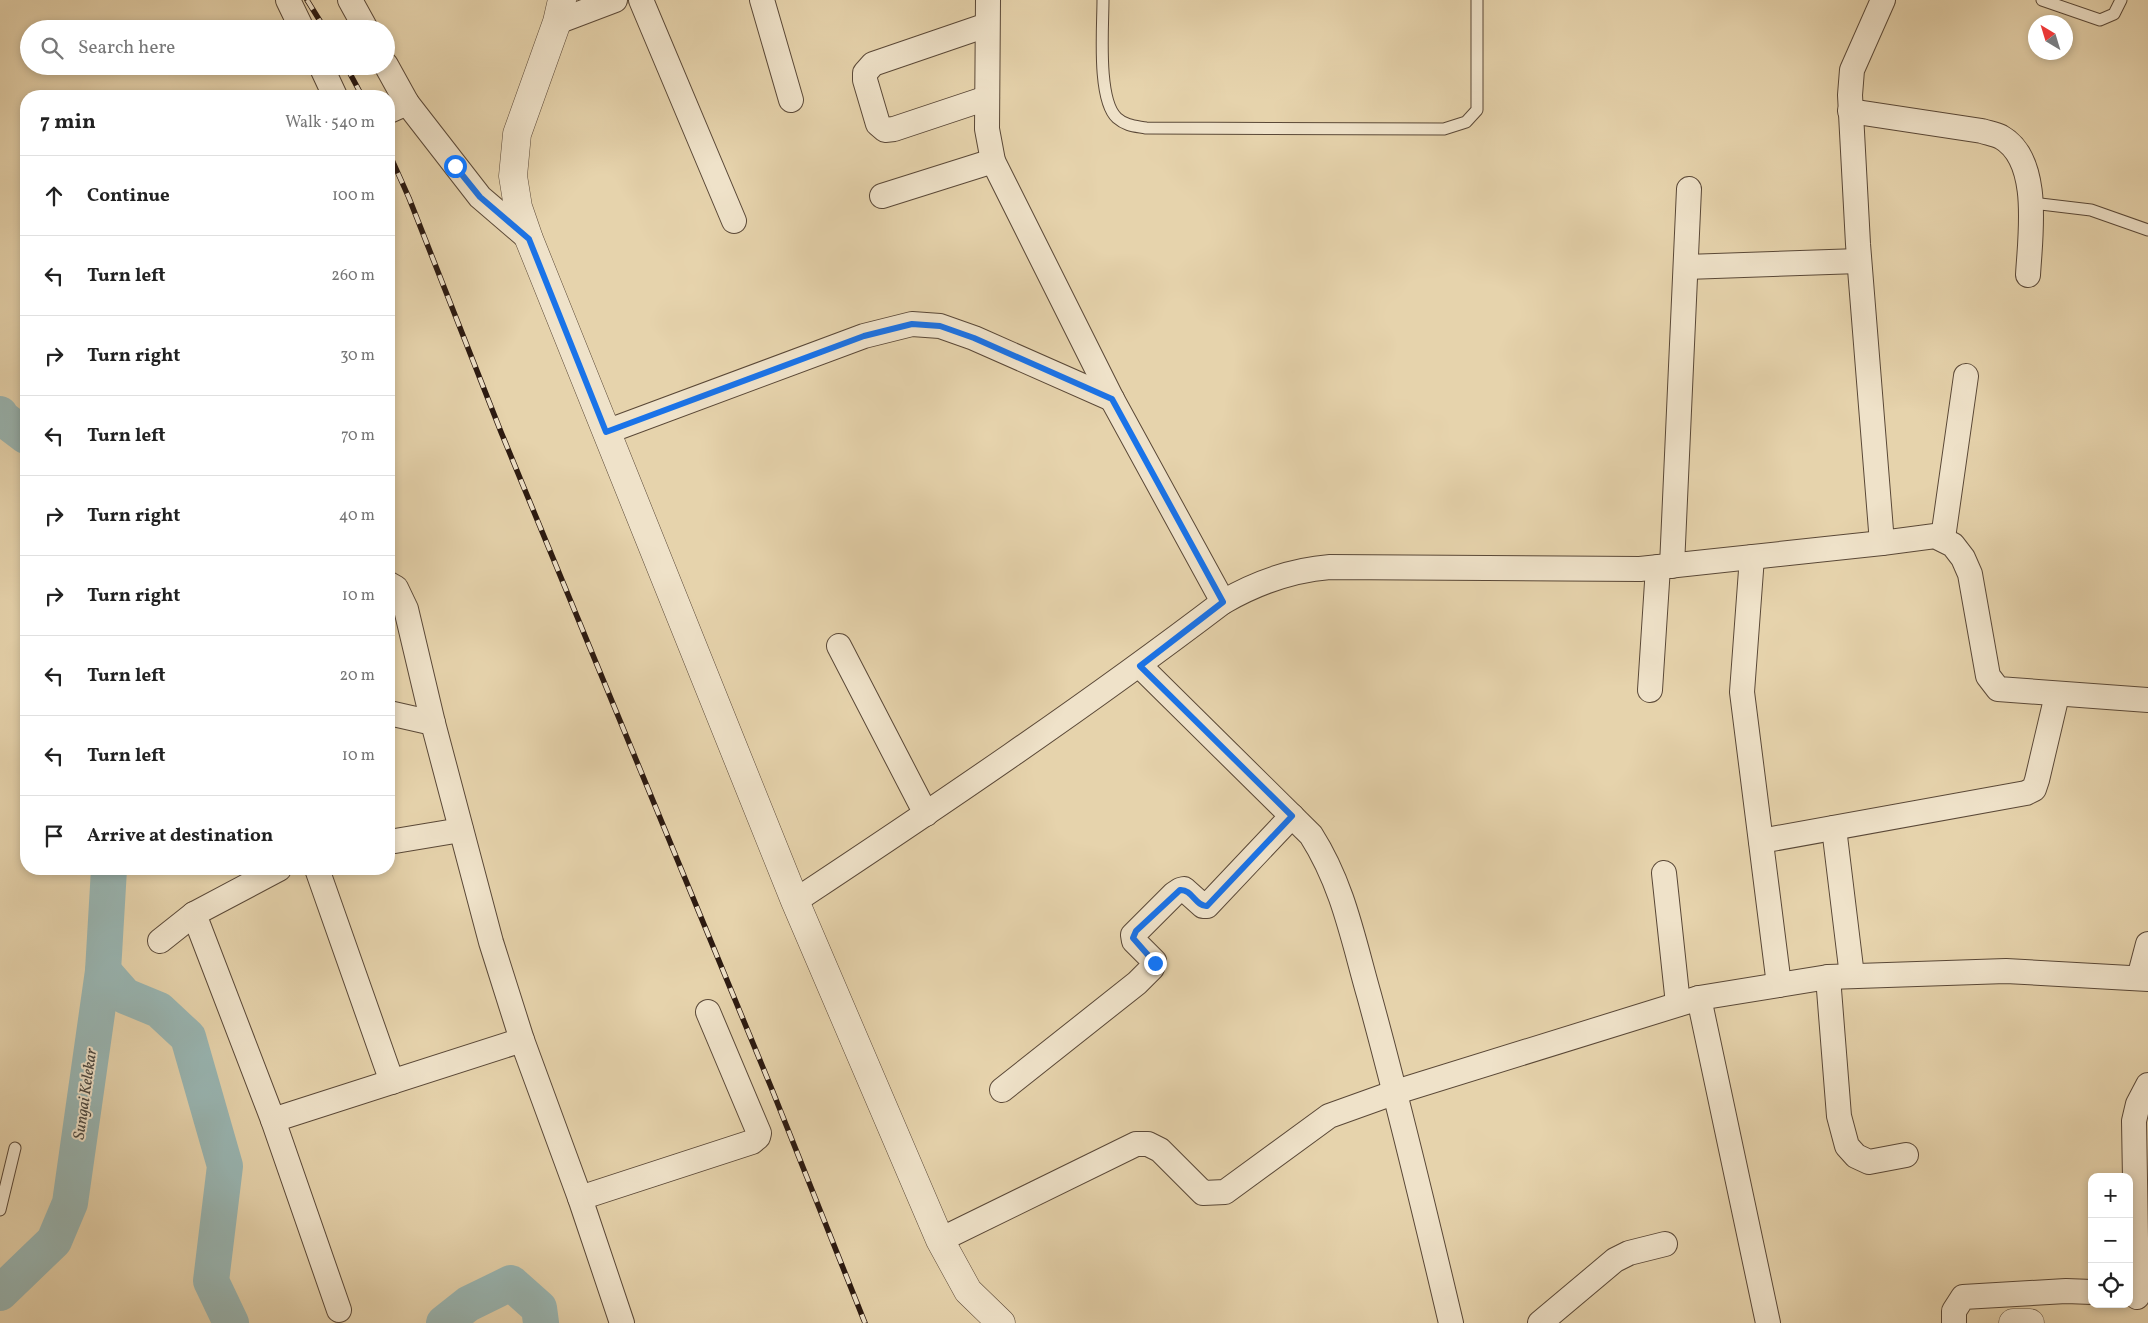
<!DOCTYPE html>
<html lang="en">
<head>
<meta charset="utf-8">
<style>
  :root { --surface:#fff; --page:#f6f6f6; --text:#222; --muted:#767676; --line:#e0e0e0 }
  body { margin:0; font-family:Vollkorn,serif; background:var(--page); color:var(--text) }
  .controls { position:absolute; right:15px; bottom:15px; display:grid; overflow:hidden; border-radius:10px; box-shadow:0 2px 8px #0003 }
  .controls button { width:45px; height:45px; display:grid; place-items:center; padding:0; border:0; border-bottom:1px solid var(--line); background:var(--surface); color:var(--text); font:25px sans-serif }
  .compass { position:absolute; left:2028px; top:15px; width:45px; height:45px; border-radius:50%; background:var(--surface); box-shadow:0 2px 8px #0003; rotate:322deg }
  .stop { position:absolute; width:15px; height:15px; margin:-11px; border:4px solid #1a73e8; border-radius:50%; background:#fff }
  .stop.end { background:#1a73e8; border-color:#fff; box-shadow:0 1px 5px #0008 }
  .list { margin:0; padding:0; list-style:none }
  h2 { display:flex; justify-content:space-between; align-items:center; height:65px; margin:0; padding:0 20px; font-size:21px }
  h2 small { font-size:16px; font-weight:400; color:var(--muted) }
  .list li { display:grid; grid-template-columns:32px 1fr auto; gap:15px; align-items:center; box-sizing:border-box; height:80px; padding:0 20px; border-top:1px solid var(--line) }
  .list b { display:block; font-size:19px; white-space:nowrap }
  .list em { font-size:16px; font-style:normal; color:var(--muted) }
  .icon { flex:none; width:28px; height:28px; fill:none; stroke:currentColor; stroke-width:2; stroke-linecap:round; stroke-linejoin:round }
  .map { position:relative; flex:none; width:2148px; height:1323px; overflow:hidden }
  .search { position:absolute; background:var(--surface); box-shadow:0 2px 8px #0003; left:20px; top:20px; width:375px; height:55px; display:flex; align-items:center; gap:12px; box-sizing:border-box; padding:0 18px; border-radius:28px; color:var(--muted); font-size:19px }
  .panel { position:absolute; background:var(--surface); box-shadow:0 2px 8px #0003; left:20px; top:90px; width:375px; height:785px; border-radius:20px }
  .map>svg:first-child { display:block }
</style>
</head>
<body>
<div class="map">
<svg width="2148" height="1323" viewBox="0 0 2148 1323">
  <rect width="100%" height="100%" fill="#e6d3ac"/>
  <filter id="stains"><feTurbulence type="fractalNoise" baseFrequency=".004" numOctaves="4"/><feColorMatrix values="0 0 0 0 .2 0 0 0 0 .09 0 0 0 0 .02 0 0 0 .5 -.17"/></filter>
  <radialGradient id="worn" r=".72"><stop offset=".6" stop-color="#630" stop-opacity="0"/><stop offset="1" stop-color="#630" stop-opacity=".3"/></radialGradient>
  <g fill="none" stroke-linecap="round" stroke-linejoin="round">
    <!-- river -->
    <g stroke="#99b6b3" stroke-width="36">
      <polyline points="0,414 2,418 26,436"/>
      <polyline points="103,971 125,996 159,1010 188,1037 225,1166 211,1281 231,1323"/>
      <polyline points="0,1293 54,1241 70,1203 103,971 109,869"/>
      <polyline points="444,1323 468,1304 511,1283 539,1308 541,1323"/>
    </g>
    <defs>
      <g id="service">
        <path d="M1103 0C1103 27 1097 100 1117 118 1126 126 1135 126 1146 128L1444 129 1466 122 1477 110V0"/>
        <polyline points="2042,0 2100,20 2114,14 2121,0"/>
        <polyline points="2032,203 2091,210 2148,230"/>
        <polyline points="0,1210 15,1148"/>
      </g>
      <g id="minor">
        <polyline points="288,0 302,29"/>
        <polyline points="350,0 366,29"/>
        <polyline points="641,0 734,221"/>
        <polyline points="762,0 791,100"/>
        <polyline points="988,0 987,129 993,161 1112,399 1223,602"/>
        <polyline points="557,22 615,0"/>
        <polyline points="987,25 873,64 865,73 865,80 878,124 885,130 894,129 987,98"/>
        <polyline points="386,65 407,103 480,197 529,239"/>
        <polyline points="321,66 335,96"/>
        <polyline points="389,111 407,103"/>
        <path d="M1850 111 1982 131C1988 133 1995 134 2001 137 2042 160 2030 237 2028 275"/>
        <polyline points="882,196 993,161"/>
        <polyline points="1686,267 1859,261"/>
        <polyline points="606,432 864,336 912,324 940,326 974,338 1112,399"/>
        <polyline points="1943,538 1966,376"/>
        <polyline points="1882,543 1858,244 1850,95 1852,70 1883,0"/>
        <polyline points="1752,557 1742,692 1779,985"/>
        <polyline points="1672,566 1689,189"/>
        <polyline points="389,584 396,588 406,609 433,723 491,942 522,1040 580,1198 622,1323"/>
        <polyline points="839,646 926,814"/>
        <path d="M1140 666 1311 835C1343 885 1353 939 1369 995 1399 1104 1425 1213 1451 1323"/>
        <polyline points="1650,690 1658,567"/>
        <polyline points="389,713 433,723"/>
        <polyline points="1834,828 1852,976"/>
        <polyline points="1761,841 2026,793 2034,789 2037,780 2057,695"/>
        <polyline points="389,842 461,830"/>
        <polyline points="317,869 392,1082"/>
        <polyline points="1664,873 1678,1004"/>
        <path d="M795 901C940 805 1085 707 1223 602 1256 583 1292 570 1330 567L1640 569 1882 543 1935 536 1953 545 1963 558 1970 574 1988 676 1998 689 2148 700"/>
        <polyline points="194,914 273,1120 339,1310"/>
        <polyline points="160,941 194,914 279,869"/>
        <polyline points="1828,977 1839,1116 1847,1146 1856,1156 1869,1162 1906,1155"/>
        <polyline points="2139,978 2148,944"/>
        <polyline points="1699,998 1768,1323"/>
        <polyline points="1002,1090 1137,983 1152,968 1154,961 1134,941 1133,935 1174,894 1180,890 1184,889 1203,906 1207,906 1292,816"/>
        <polyline points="273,1120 522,1040"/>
        <polyline points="580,1198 752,1142 758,1137 759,1133 708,1012"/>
        <polyline points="940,1240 1136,1144 1148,1144 1160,1150 1203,1193 1225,1192 1329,1116 1396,1092 1699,998 1828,977 2006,971 2148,979"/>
        <polyline points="2137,1297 2134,1121 2138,1104 2148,1085"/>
        <polyline points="1540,1323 1615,1260 1629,1253 1665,1244"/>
        <polyline points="1954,1323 1954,1311 1963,1297 2066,1291 2092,1292"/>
      </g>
      <g id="tertiary">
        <polyline points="562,0 557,22 517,134 513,176 518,207 529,239 795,901 940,1240 968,1291 1001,1323"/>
        <polyline points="2013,1323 2030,1323"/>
      </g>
    </defs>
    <!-- service casing -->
    <use href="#service" stroke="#5a4837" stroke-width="13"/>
    <!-- minor casing -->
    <use href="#minor" stroke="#5a4837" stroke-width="26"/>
    <!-- tertiary casing -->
    <use href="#tertiary" stroke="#5a4837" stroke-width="29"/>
    <!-- service -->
    <use href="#service" stroke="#efe2c9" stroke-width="11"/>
    <!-- minor -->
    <use href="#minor" stroke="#efe2c9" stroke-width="24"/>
    <!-- tertiary -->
    <use href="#tertiary" stroke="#efe2c9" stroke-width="28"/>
    <defs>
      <g id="rail">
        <polyline points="307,0 325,29"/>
        <polyline points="346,66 362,96"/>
        <polyline points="389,153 409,198 501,432 771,1087 865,1323"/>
      </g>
    </defs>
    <!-- rail casing -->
    <use href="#rail" stroke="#2b1910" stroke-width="5.5"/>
    <!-- rail -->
    <use href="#rail" stroke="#efe2c9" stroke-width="4" stroke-dasharray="11" stroke-linecap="butt"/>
  </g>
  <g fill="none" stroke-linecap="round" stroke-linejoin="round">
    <!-- route -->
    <path stroke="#1a73e8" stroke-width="6" d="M455 166 480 197 529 239 606 432 864 336 912 324 940 326 974 338 1112 399 1223 602 1140 666 1292 816 1207 906C1196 907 1192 889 1180 890L1136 931 1133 938 1155 963"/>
  </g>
  <g text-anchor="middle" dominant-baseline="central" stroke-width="4" stroke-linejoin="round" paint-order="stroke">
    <!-- water labels -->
    <g font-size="16" font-style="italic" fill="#4c4841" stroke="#efe2c9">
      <text transform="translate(86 1094) rotate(-82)">Sungai Kelekar</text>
    </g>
  </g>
  <rect width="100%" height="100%" filter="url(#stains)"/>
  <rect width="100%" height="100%" fill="url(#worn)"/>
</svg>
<div class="controls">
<button>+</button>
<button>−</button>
<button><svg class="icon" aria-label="locate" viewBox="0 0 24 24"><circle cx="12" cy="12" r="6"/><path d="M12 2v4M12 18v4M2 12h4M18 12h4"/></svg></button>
</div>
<svg class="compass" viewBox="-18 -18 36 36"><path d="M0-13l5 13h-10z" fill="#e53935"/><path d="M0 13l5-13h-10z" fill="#767676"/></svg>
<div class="stop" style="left:455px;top:166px"></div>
<div class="stop end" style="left:1155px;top:963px"></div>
<div class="search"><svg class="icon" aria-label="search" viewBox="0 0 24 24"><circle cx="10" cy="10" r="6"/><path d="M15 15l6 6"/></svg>Search here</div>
<section class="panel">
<h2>7 min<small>Walk · 540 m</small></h2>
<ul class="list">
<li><svg class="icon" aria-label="ahead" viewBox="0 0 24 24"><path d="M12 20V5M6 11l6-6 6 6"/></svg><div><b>Continue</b></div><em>100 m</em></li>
<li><svg class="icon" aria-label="left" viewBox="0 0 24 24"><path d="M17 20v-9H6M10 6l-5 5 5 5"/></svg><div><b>Turn left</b></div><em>260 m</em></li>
<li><svg class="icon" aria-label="right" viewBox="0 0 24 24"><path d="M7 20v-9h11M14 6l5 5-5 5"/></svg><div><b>Turn right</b></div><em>30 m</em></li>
<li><svg class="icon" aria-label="left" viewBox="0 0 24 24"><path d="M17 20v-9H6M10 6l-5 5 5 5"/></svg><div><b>Turn left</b></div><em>70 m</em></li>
<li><svg class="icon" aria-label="right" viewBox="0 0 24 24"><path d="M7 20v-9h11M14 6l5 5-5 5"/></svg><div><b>Turn right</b></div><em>40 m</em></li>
<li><svg class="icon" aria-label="right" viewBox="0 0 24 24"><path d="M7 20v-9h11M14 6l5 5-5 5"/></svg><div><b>Turn right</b></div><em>10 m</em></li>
<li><svg class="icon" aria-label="left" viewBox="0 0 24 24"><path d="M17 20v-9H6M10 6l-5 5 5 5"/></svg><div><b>Turn left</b></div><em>20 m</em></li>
<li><svg class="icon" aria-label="left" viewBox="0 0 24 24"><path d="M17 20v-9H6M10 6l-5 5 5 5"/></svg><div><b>Turn left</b></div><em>10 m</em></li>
<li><svg class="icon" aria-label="arrive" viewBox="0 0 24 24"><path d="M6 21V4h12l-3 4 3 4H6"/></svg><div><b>Arrive at destination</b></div></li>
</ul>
</section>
</div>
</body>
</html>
